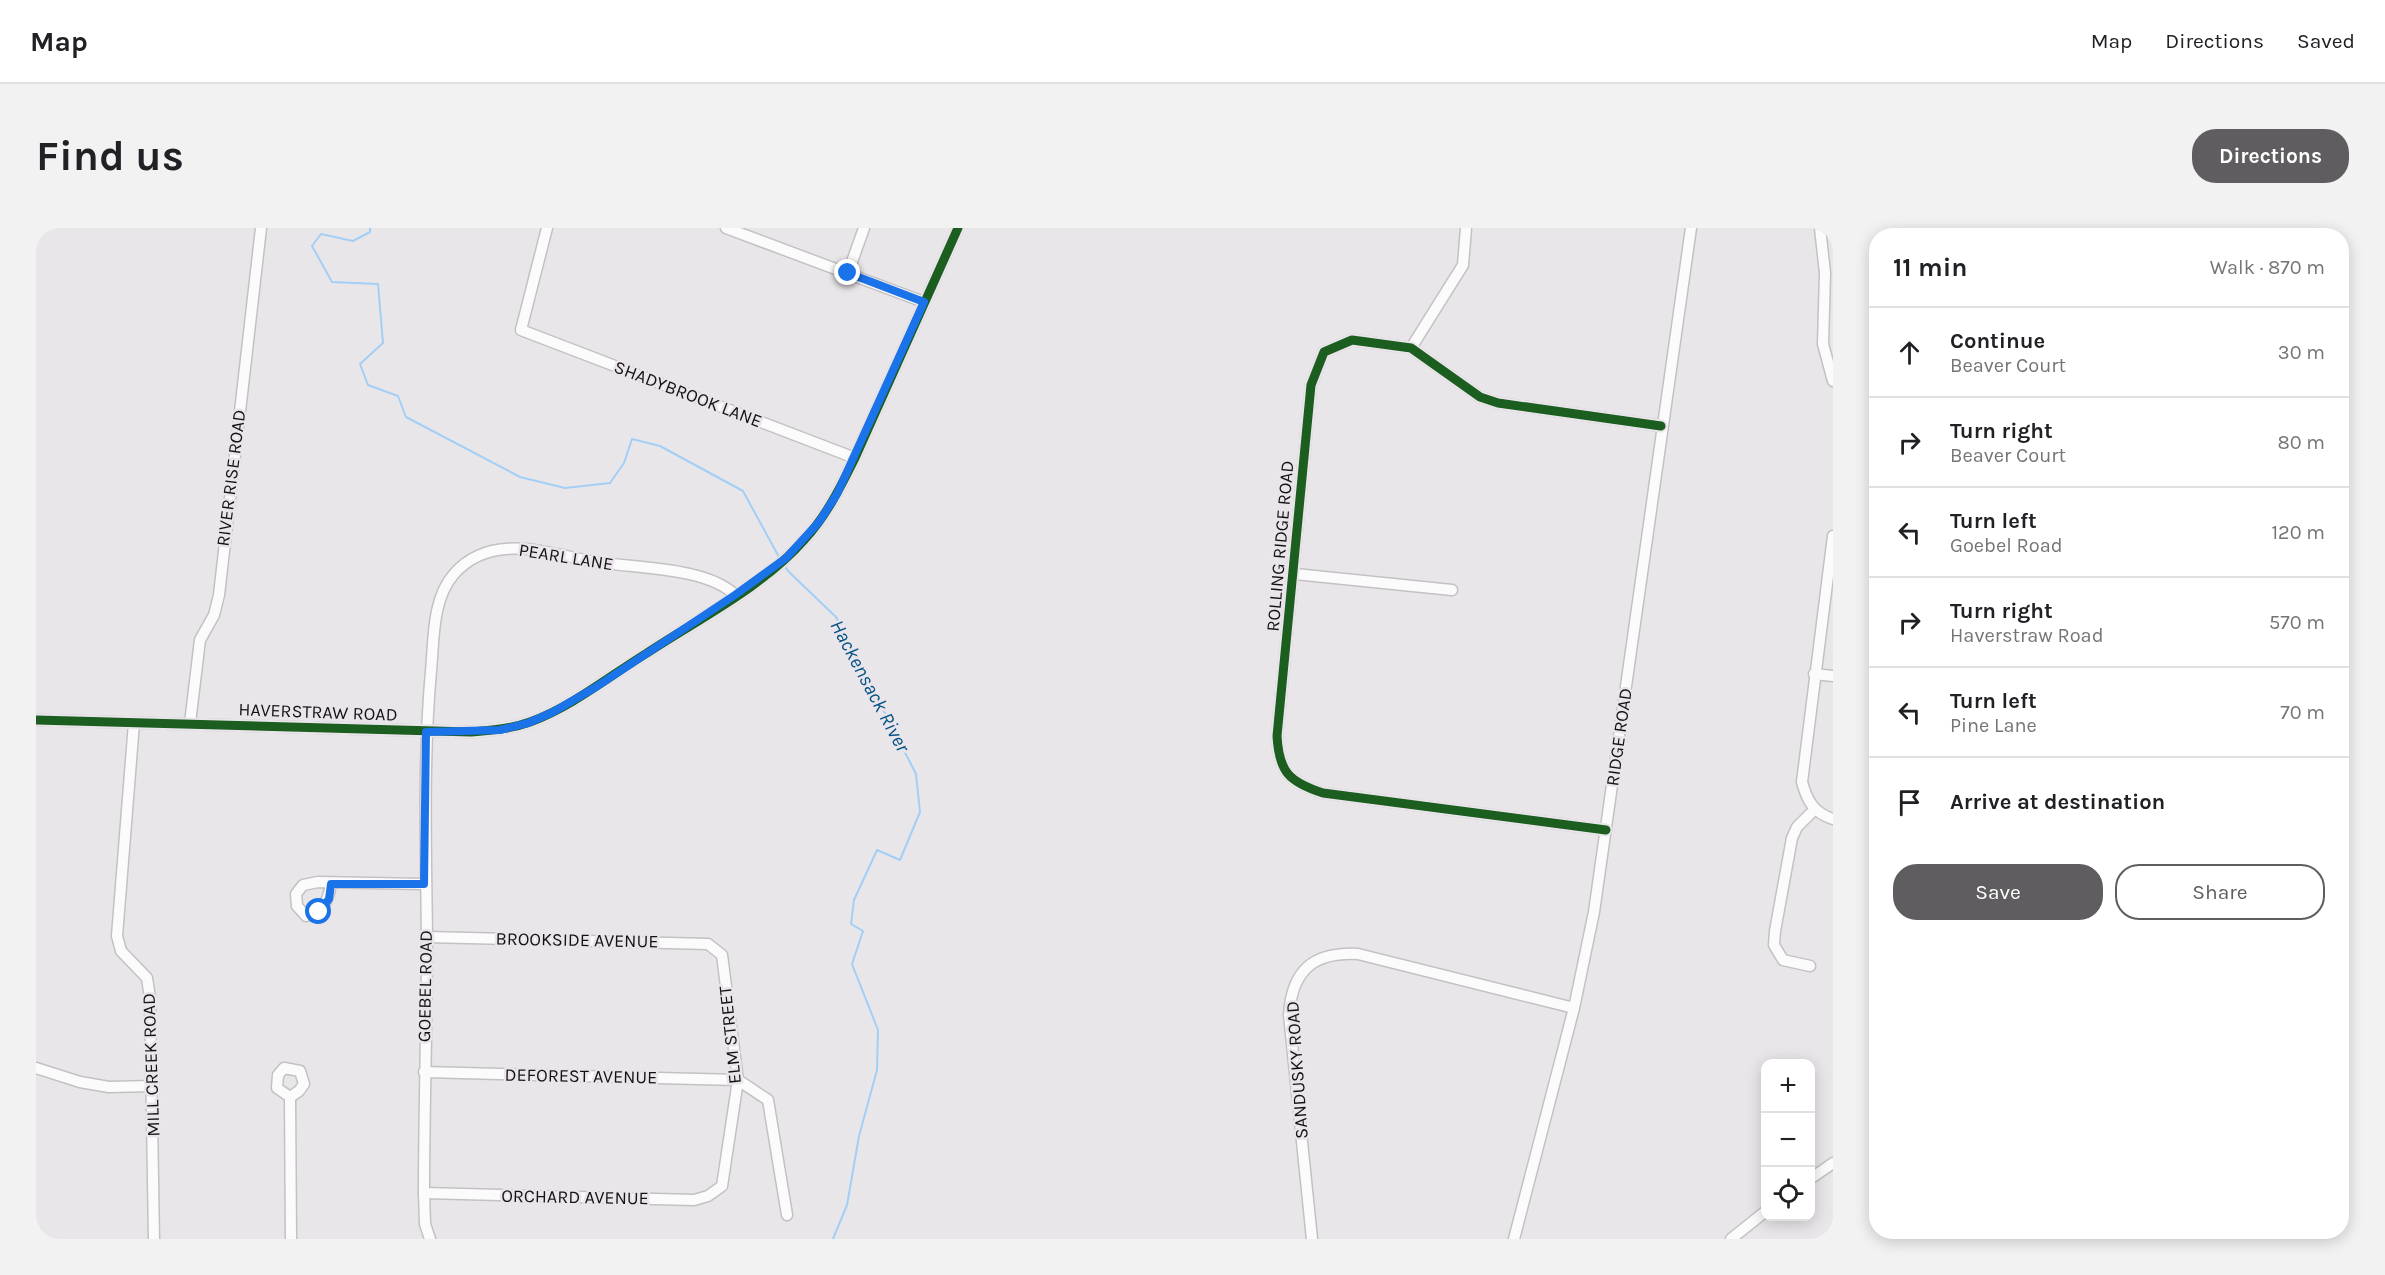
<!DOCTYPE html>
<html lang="en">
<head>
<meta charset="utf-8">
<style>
  :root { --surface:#fff; --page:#f2f2f2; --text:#202124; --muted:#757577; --line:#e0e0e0; --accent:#5f5d5f }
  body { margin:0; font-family:Karla,sans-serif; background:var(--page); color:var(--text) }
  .controls { position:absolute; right:18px; bottom:18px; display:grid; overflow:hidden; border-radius:12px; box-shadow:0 3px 15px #0003 }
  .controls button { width:54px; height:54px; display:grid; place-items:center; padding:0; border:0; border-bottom:2px solid var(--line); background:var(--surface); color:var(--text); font:30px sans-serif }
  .stop { position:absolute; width:18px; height:18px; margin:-14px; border:4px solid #1a73e8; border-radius:50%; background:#fff }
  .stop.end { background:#1a73e8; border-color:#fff; box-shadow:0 2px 6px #0008 }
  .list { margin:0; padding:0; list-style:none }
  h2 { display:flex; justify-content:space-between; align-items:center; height:78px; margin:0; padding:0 24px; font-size:26px }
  h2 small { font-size:20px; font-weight:400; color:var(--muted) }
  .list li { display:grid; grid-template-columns:39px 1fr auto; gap:18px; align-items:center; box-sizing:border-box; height:90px; padding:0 24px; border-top:2px solid var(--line) }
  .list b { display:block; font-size:22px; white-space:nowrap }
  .list p { margin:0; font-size:20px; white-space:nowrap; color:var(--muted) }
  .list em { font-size:20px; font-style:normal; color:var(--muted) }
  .actions { display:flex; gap:12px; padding:18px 24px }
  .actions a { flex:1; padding:14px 0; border:2px solid var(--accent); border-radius:24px; text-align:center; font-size:21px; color:var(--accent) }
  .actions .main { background:var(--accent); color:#fff }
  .icon { flex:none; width:33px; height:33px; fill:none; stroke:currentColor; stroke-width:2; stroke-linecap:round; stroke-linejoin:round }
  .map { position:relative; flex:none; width:1797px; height:1011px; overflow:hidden; border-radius:24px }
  header { display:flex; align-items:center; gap:36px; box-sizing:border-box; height:84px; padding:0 30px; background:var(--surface); border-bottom:2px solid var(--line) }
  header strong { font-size:28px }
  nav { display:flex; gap:33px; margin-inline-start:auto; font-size:21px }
  .intro { display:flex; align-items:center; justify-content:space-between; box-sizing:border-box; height:144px; padding:0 36px }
  h1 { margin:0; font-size:42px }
  .button { padding:15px 27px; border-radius:24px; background:var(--accent); color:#fff; font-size:21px; font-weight:700 }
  main { display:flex; gap:36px; padding:0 36px }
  aside { flex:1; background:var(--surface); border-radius:24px; box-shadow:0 3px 15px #0003 }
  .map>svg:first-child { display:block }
</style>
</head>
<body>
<header>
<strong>Map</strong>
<nav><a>Map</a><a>Directions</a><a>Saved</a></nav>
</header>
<div class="intro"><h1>Find us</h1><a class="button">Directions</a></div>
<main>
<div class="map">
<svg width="1797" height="1011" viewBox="0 0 1797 1011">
  <rect width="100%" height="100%" fill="#e9e6e9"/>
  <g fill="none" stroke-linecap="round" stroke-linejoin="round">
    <!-- stream -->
    <g stroke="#a3cff6" stroke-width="2">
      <polyline points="334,0 334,4 317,13 285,6 276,18 296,54 342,56 347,115 324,136 332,157 362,168 370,189 484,249 529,260 574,255 588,235 596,211 624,218 707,263 744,331"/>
      <polyline points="747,336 753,344 800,389 880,546 884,584 864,632 841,622 818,672 815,696 827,703 816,736 842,802 841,842 823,908 811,977 797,1011"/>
    </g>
    <defs>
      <g id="minor">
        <polyline points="511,0 485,102 819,230"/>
        <polyline points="690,0 888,74"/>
        <polyline points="1784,0 1789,45 1787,116 1797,153"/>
        <polyline points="812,45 828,0"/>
        <polyline points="1375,120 1427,37 1430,0"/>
        <path d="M1797 308 1766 554C1771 573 1778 585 1797 591"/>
        <polyline points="1259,346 1416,362"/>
        <polyline points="1778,446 1797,448"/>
        <path d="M0 492 435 504C455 502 475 501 494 494 537 478 572 449 611 425 664 390 727 359 769 311 791 287 805 258 819 230L922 0"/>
        <polyline points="98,495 81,708 85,723 111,750 114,770 118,1011"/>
        <polyline points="154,495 164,412 178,387 183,367 225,0"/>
        <path d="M1570 602 1287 565C1253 554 1243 544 1241 508L1275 157 1288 124 1316 112 1375 120 1444 169 1462 175 1625 198"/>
        <path d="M295 656C292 673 288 683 270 688L261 678 260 666 267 657 282 654 388 656"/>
        <polyline points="1774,738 1747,732 1738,717 1739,703 1756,610 1761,599 1778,582"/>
        <polyline points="0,840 44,854 73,859 117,858"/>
        <polygon points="248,840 264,843 268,856 263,863 254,869 241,860 242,847"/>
        <polyline points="388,844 702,852 732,872 751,987"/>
        <polyline points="254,869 255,1011"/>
        <polyline points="1774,951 1797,935"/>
        <polyline points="388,965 658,972 672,968 686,958 702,852 686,727 672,716 391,709"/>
        <path d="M394 1011 389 996 388 965C388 880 391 795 391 711 390 621 387 532 395 443 398 411 396 371 418 346 453 306 505 323 549 332 591 341 668 337 699 367"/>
        <path d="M1276 1011 1253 787C1256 742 1277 724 1322 726L1538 780"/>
        <polyline points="1478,1011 1538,780 1558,684 1655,0"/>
        <polyline points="1695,1011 1730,983"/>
      </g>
    </defs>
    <!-- minor casing -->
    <use href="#minor" stroke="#c3c1c3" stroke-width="13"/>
    <!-- minor -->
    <use href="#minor" stroke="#fcfbfc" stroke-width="10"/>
    <defs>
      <g id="cycleway">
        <path d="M0 492 435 504C455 502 475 501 494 494 537 478 572 449 611 425 664 390 727 359 769 311 791 287 805 258 819 230L922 0"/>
        <path d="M1570 602 1287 565C1253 554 1243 544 1241 508L1275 157 1288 124 1316 112 1375 120 1444 169 1462 175 1625 198"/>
      </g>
    </defs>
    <!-- cycleway casing -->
    <use href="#cycleway" stroke="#eae5ea" stroke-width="13"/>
    <!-- cycleway -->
    <use href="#cycleway" stroke="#1b5e20" stroke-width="9"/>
  </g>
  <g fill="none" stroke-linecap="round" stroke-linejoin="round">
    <!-- route -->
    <polyline stroke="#1a73e8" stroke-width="8" points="283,684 293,671 295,656 388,656 390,504 464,502 492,495 517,484 560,459 699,367 750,330 783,294 801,266 888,74 812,45"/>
  </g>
  <g text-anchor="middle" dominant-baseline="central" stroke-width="5" stroke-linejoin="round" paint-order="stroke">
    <!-- street labels -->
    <g font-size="18" fill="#141314" stroke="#eae5ea">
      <text transform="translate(652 166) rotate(21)">SHADYBROOK LANE</text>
      <text transform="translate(195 250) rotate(-83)">RIVER RISE ROAD</text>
      <text transform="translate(1244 318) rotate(-85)">ROLLING RIDGE ROAD</text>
      <text transform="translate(530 329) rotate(9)">PEARL LANE</text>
      <text transform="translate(282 484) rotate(2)">HAVERSTRAW ROAD</text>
      <text transform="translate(1583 509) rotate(-82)">RIDGE ROAD</text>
      <text transform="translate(541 712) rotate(1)">BROOKSIDE AVENUE</text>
      <text transform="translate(389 758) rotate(-89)">GOEBEL ROAD</text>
      <text transform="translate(694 807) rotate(-96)">ELM STREET</text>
      <text transform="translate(115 837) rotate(-92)">MILL CREEK ROAD</text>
      <text transform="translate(1261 842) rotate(-94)">SANDUSKY ROAD</text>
      <text transform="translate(545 848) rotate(1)">DEFOREST AVENUE</text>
      <text transform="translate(539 969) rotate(1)">ORCHARD AVENUE</text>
    </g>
    <!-- water labels -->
    <g font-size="20" font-style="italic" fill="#065485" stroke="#eae5ea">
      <text transform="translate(834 458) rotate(62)">Hackensack River</text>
    </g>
  </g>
</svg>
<div class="controls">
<button>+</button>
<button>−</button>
<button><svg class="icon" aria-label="locate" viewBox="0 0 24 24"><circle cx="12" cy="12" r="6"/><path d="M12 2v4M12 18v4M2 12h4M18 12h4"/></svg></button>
</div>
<div class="stop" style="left:283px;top:684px"></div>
<div class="stop end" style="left:812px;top:45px"></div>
</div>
<aside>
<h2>11 min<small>Walk · 870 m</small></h2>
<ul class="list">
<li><svg class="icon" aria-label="ahead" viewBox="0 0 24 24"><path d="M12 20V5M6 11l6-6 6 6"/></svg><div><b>Continue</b><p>Beaver Court</p></div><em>30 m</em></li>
<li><svg class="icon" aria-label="right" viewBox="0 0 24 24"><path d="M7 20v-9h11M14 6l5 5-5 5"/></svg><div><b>Turn right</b><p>Beaver Court</p></div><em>80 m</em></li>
<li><svg class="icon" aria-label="left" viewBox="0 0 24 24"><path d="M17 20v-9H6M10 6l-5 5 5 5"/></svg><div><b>Turn left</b><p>Goebel Road</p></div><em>120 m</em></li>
<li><svg class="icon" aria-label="right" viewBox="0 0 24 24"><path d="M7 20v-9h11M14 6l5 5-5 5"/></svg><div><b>Turn right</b><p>Haverstraw Road</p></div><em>570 m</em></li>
<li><svg class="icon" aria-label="left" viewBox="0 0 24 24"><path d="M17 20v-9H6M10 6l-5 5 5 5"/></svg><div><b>Turn left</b><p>Pine Lane</p></div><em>70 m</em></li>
<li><svg class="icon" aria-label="arrive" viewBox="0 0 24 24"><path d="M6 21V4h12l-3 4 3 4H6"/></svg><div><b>Arrive at destination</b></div></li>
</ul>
<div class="actions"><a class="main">Save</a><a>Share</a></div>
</aside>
</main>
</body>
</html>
